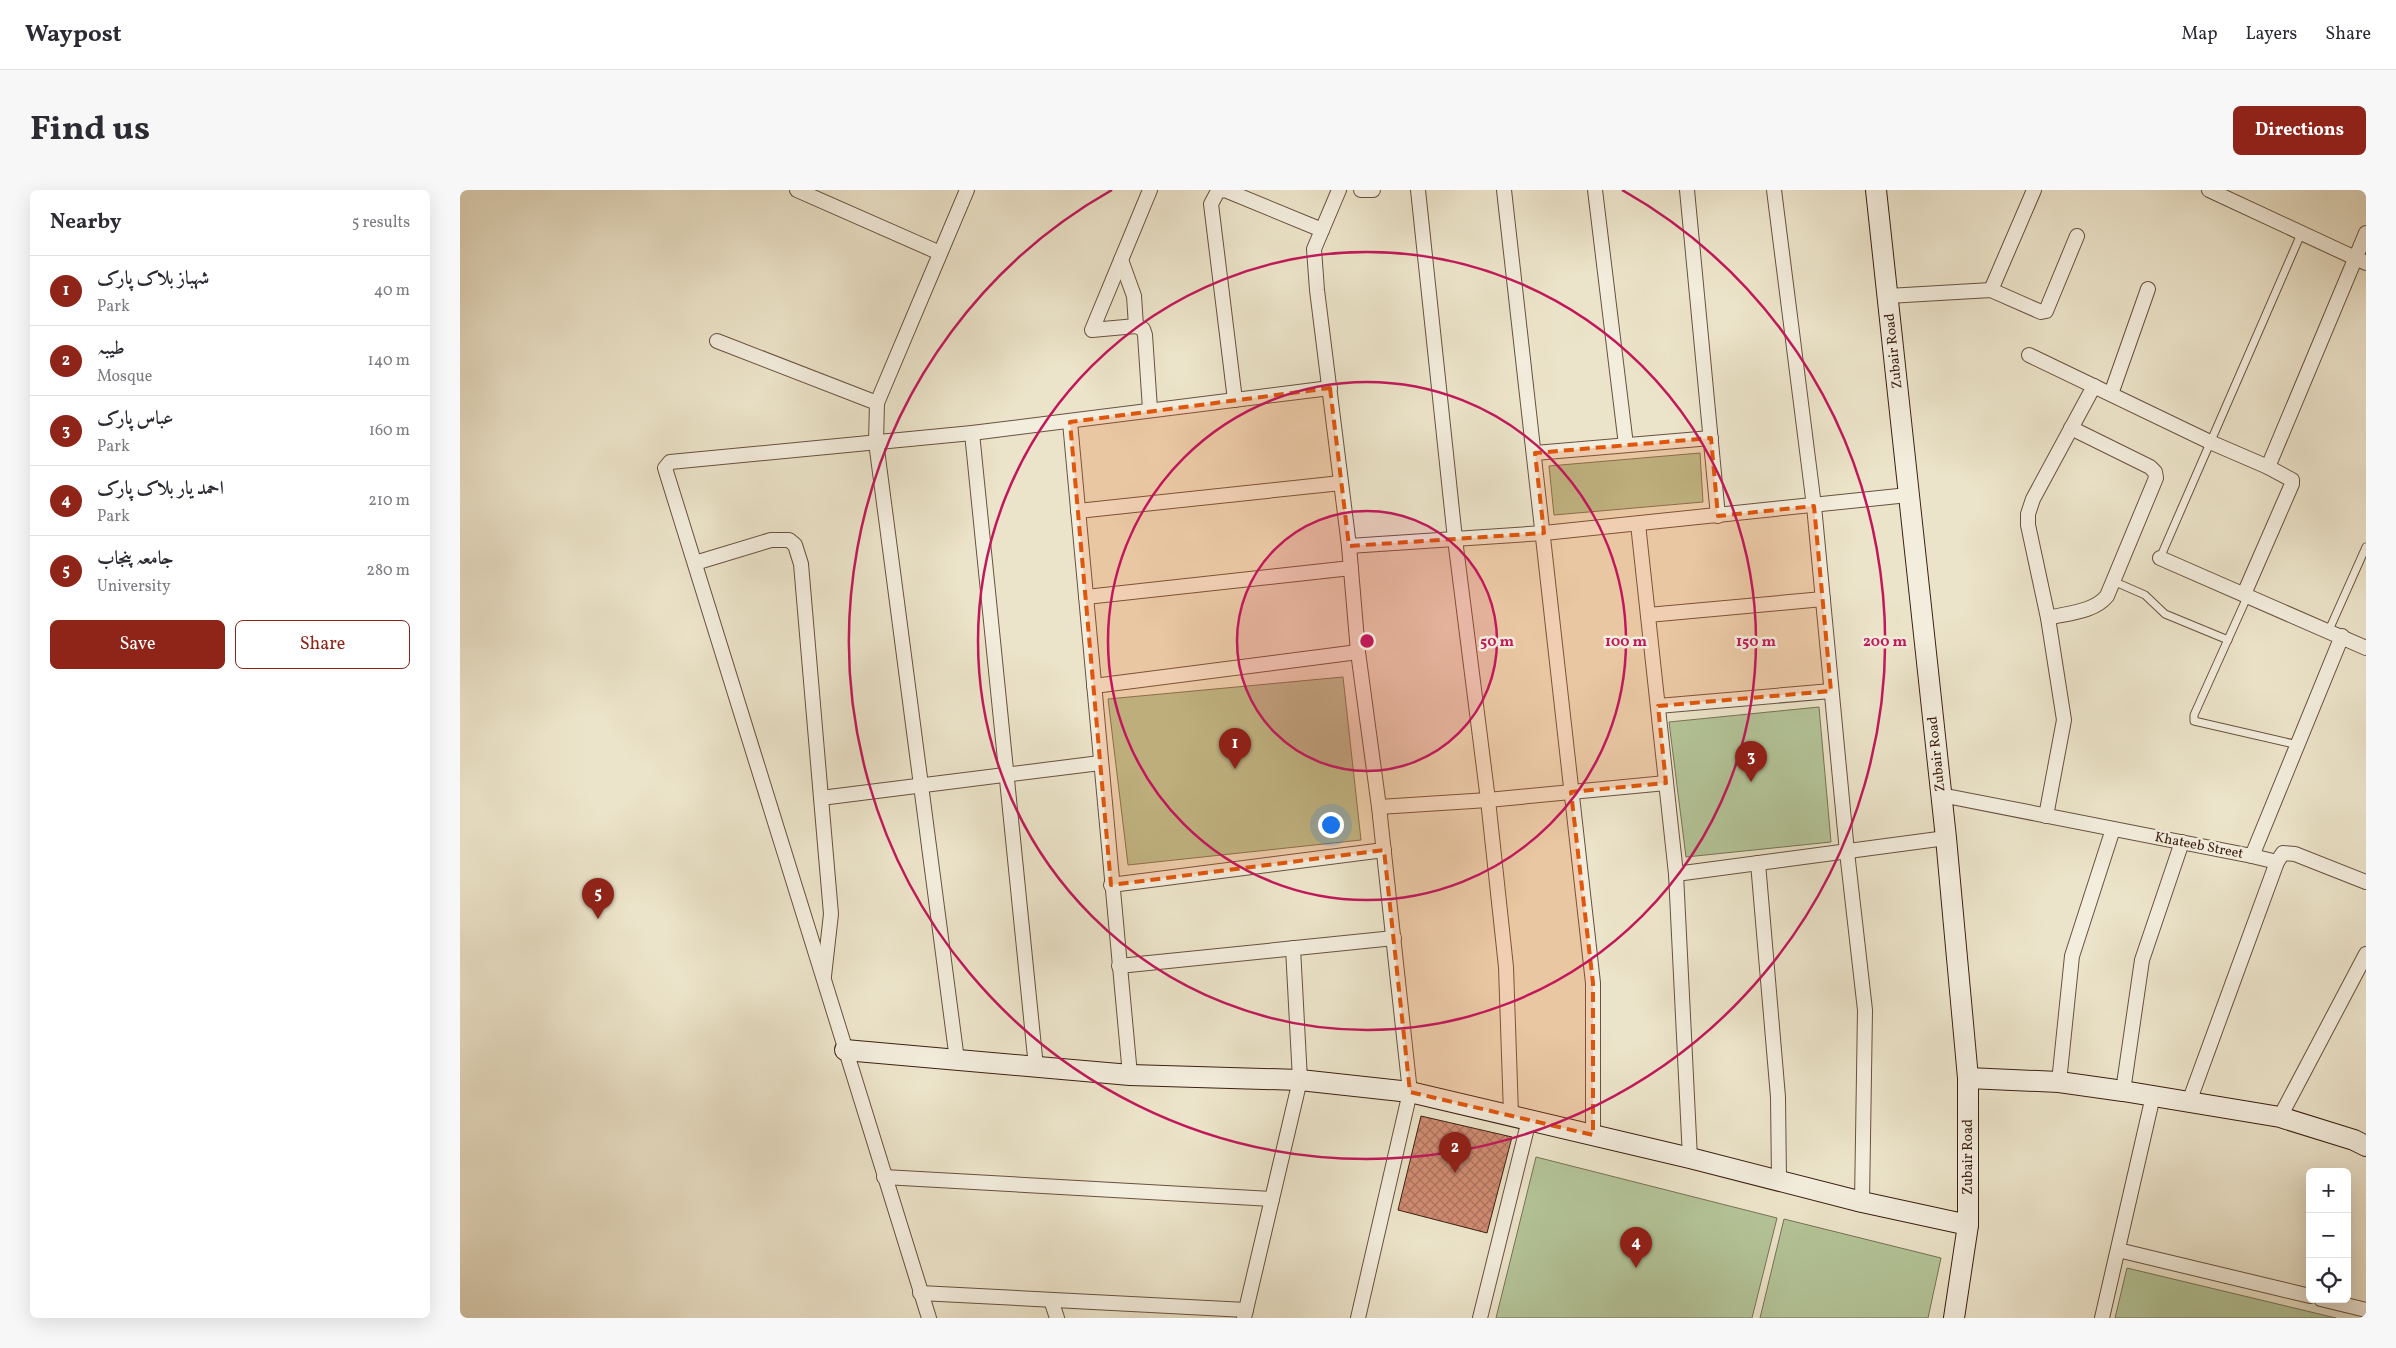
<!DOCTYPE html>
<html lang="en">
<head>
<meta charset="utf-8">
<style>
  :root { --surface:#fff; --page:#f7f7f7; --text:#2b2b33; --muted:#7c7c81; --line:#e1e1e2; --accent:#8f2418 }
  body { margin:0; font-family:Vollkorn,Amiri,serif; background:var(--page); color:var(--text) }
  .controls { position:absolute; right:15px; bottom:15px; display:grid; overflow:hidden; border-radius:8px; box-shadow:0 5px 20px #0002 }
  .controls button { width:45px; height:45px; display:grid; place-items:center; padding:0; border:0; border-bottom:1px solid var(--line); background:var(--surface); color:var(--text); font:25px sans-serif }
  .you { position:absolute; left:870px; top:634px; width:18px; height:18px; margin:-12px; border:4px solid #fff; border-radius:50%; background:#1a73e8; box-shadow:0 0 0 8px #1a73e833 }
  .badge { display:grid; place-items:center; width:32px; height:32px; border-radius:50%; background:var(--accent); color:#fff; font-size:16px; font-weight:700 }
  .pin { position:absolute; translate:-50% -41px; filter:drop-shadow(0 1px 2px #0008) }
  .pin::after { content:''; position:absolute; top:26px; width:18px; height:15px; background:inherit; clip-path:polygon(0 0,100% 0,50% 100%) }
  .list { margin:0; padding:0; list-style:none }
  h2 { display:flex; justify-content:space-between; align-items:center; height:65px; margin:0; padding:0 20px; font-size:21px }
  h2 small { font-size:16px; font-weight:400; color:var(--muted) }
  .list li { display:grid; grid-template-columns:32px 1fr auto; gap:15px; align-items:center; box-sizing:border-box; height:70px; padding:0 20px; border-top:1px solid var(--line) }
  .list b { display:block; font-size:19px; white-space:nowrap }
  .list p { margin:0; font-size:16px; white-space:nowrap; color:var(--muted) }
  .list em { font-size:16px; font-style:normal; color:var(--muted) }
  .actions { display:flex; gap:10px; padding:15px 20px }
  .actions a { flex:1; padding:11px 0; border:1px solid var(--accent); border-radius:8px; text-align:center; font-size:18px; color:var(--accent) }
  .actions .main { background:var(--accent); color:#fff }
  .icon { flex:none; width:28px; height:28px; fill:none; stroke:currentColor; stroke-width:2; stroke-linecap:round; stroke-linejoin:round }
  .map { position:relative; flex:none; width:1906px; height:1128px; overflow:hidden; border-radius:8px }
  header { display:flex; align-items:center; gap:30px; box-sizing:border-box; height:70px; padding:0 25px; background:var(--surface); border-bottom:1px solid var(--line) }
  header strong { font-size:24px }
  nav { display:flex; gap:28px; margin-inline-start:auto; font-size:18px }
  .intro { display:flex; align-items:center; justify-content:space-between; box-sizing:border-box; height:120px; padding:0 30px }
  h1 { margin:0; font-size:35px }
  .button { padding:12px 22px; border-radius:8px; background:var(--accent); color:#fff; font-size:18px; font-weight:700 }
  main { display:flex; gap:30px; padding:0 30px }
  aside { flex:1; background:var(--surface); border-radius:8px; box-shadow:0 5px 20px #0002 }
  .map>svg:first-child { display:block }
</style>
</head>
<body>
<header>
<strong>Waypost</strong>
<nav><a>Map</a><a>Layers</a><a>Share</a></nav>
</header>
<div class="intro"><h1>Find us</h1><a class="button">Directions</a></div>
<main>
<aside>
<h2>Nearby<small>5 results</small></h2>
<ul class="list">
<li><span class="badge">1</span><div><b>شہباز بلاک پارک</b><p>Park</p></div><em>40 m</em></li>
<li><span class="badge">2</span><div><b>طیبہ</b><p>Mosque</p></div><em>140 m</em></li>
<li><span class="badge">3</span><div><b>عباس پارک</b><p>Park</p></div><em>160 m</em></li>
<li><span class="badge">4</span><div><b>احمد یار بلاک پارک</b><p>Park</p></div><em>210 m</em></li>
<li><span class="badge">5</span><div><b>جامعہ پنجاب</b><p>University</p></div><em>280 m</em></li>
</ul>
<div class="actions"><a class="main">Save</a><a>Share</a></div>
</aside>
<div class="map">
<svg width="1906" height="1128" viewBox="0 0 1906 1128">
  <defs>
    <pattern id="building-cross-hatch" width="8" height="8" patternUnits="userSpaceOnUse" patternTransform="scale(1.25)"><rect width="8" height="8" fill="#d18c73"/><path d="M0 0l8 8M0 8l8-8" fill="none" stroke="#ab725d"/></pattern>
  </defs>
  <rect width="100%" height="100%" fill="#ece4ca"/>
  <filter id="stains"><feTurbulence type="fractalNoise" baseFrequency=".004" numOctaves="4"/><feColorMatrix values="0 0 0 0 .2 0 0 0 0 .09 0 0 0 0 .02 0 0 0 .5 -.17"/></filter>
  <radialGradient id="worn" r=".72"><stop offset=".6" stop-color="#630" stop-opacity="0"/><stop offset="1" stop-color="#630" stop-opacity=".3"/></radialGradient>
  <!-- park -->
  <g fill="#b4c599" stroke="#787255">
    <polygon points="1240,263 1243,312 1094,325 1089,276"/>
    <polygon points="883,487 901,650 668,675 648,509"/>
    <polygon points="1359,517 1371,652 1226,667 1209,532"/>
    <polygon points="1076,967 1317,1028 1292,1128 1036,1128"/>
    <polygon points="1324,1029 1481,1068 1468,1128 1300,1128"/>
    <polygon points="1667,1078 1876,1128 1655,1128"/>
  </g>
  <!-- building -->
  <polygon fill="url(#building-cross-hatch)" stroke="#3c2011" points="961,926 1052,947 1027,1043 938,1020"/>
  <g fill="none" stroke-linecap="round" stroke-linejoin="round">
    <defs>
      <g id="lane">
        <polyline points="1700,368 1841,44"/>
        <polyline points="1653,391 1685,405 1705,424 1768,450"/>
        <polyline points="1788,405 1734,525 1734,531 1838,555"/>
        <polyline points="1869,440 1906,357"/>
      </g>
      <g id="street">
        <polyline points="337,0 480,63"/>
        <polyline points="879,0 854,59 857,100 889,356 898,462 919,617 950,902 898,1128"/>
        <polyline points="901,0 913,0"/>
        <polyline points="958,0 995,349 1028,610 1046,777 1051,924"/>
        <polyline points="1044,0 1133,793 1133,945"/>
        <polyline points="1135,0 1166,255"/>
        <polyline points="1227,0 1258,326"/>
        <polyline points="1314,0 1354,316 1387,662 1405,820 1402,1012"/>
        <polyline points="1749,0 1906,73"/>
        <polyline points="661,70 674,106 676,136"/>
        <polyline points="1531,100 1574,0"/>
        <polyline points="1428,106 1531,100 1581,122 1586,121 1617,46"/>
        <polyline points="257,151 417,213"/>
        <polyline points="1569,165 1750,252 1808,277"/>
        <polyline points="1651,204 1688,99"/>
        <polyline points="775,210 751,14 758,1 765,0 862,40"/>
        <polyline points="690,219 685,145 683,139 676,136 632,140 690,0"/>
        <polyline points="610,232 670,885"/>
        <polyline points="512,243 576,877"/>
        <polyline points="1075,263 1251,248"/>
        <polyline points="618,321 881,293"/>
        <polyline points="1178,334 1216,684 1230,968"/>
        <polyline points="889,356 1084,343 1448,305"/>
        <polyline points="1700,368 1906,458"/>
        <polyline points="235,373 311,350 329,350 335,355 341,374 361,608 640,573"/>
        <polyline points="1784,404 1832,294 1832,290 1808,277 1906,43"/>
        <polyline points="626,407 891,378"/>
        <polyline points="1188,425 1363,409"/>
        <path d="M1588 428C1608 423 1634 422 1647 406L1696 288 1695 282 1690 277 1611 238"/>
        <polyline points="634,496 898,462"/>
        <polyline points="1198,516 1371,501"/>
        <polyline points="1481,605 1792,666 1882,446"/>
        <polyline points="361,608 371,724 364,786"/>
        <polyline points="919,617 1028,610 1206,593"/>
        <polyline points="1586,626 1604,530 1588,428 1568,335 1568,324 1573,309 1634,196"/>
        <polyline points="1792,666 1817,672"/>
        <polyline points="1298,673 1318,907 1319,990"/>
        <polyline points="1216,684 1486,648"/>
        <polyline points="651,695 924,660"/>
        <polyline points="659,776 934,748"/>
        <polyline points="497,870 416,252 417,213 507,0"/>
        <polyline points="1599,892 1612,766 1653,639"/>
        <polyline points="1663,901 1682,770 1722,652"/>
        <polyline points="1729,912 1817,672 1823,663 1835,664 1906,692"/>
        <polyline points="1820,927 1906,764"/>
        <polyline points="424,987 812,1009"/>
        <polyline points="1658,1060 1850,1106"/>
        <polyline points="460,1103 786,1120"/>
        <polyline points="1861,1109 1906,1120"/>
        <polyline points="591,1110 597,1128"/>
        <polyline points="469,1128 205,278 210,272 512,243 870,198"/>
        <polyline points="784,1128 840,890 833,758"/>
        <polyline points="1020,1128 1069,930"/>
        <polyline points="1642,1128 1693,906"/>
      </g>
      <g id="secondary">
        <polyline points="1416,0 1486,648 1508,888 1508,1035 1494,1128"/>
        <polyline points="385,860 670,885 840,890 950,902 1230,968 1402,1012 1508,1035"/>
        <polyline points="1508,888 1599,892 1663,901 1820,927 1894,950 1906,956"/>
      </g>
    </defs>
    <!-- lane casing -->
    <use href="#lane" stroke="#68513f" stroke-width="9"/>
    <!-- street casing -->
    <use href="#street" stroke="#68513f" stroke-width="16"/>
    <!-- secondary casing -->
    <use href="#secondary" stroke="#3c2011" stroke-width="22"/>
    <!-- lane -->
    <use href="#lane" stroke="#f3eddd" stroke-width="7"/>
    <!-- street -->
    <use href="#street" stroke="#f3eddd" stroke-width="14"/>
    <!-- secondary -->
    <use href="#secondary" stroke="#f3eddd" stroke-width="20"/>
  </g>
  <!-- marked area -->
  <path fill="#df560c" fill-opacity="0.2" stroke="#df560c" stroke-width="4" stroke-dasharray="10 6" stroke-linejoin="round" d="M870 198 889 356 1084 343 1075 263 1251 248 1258 326 1354 316 1371 501 1198 516 1206 593 1111 602 1133 793V945L950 902 924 660 651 695 610 232Z"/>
  <!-- distance rings -->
  <circle cx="907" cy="451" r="130" fill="#c2185b" fill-opacity=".12"/>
  <g fill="none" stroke="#c2185b" stroke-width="2.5">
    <circle cx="907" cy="451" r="130"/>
    <circle cx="907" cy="451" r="259"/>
    <circle cx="907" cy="451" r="389"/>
    <path d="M1162 0A518 518 0 1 1 652 0"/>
  </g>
  <g text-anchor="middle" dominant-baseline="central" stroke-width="5" stroke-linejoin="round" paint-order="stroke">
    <!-- street labels -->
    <g font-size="14" fill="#3c2011" stroke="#f3eddd">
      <text transform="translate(1434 161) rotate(-96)">Zubair Road</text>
      <text transform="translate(1477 564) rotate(-96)">Zubair Road</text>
      <text transform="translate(1739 656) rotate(11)">Khateeb Street</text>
      <text transform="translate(1508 967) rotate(-90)">Zubair Road</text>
    </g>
  </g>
  <circle cx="907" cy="451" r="8" fill="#c2185b" stroke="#f3eddd" stroke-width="2.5"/>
  <g font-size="15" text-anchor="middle" font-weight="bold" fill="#c2185b" stroke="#f3eddd" stroke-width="5" stroke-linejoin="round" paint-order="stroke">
    <text x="1037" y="456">50 m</text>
    <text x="1166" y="456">100 m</text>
    <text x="1296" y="456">150 m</text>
    <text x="1425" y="456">200 m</text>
  </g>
  <rect width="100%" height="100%" filter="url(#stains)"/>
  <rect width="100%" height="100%" fill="url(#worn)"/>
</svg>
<div class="controls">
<button>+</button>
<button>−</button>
<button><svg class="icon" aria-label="locate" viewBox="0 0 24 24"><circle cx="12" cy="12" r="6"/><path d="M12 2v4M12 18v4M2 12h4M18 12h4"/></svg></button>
</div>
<div class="you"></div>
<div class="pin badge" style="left:775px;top:579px">1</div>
<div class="pin badge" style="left:995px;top:983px">2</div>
<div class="pin badge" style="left:1291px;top:592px">3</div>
<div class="pin badge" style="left:1176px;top:1078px">4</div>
<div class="pin badge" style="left:138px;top:729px">5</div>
</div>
</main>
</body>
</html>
